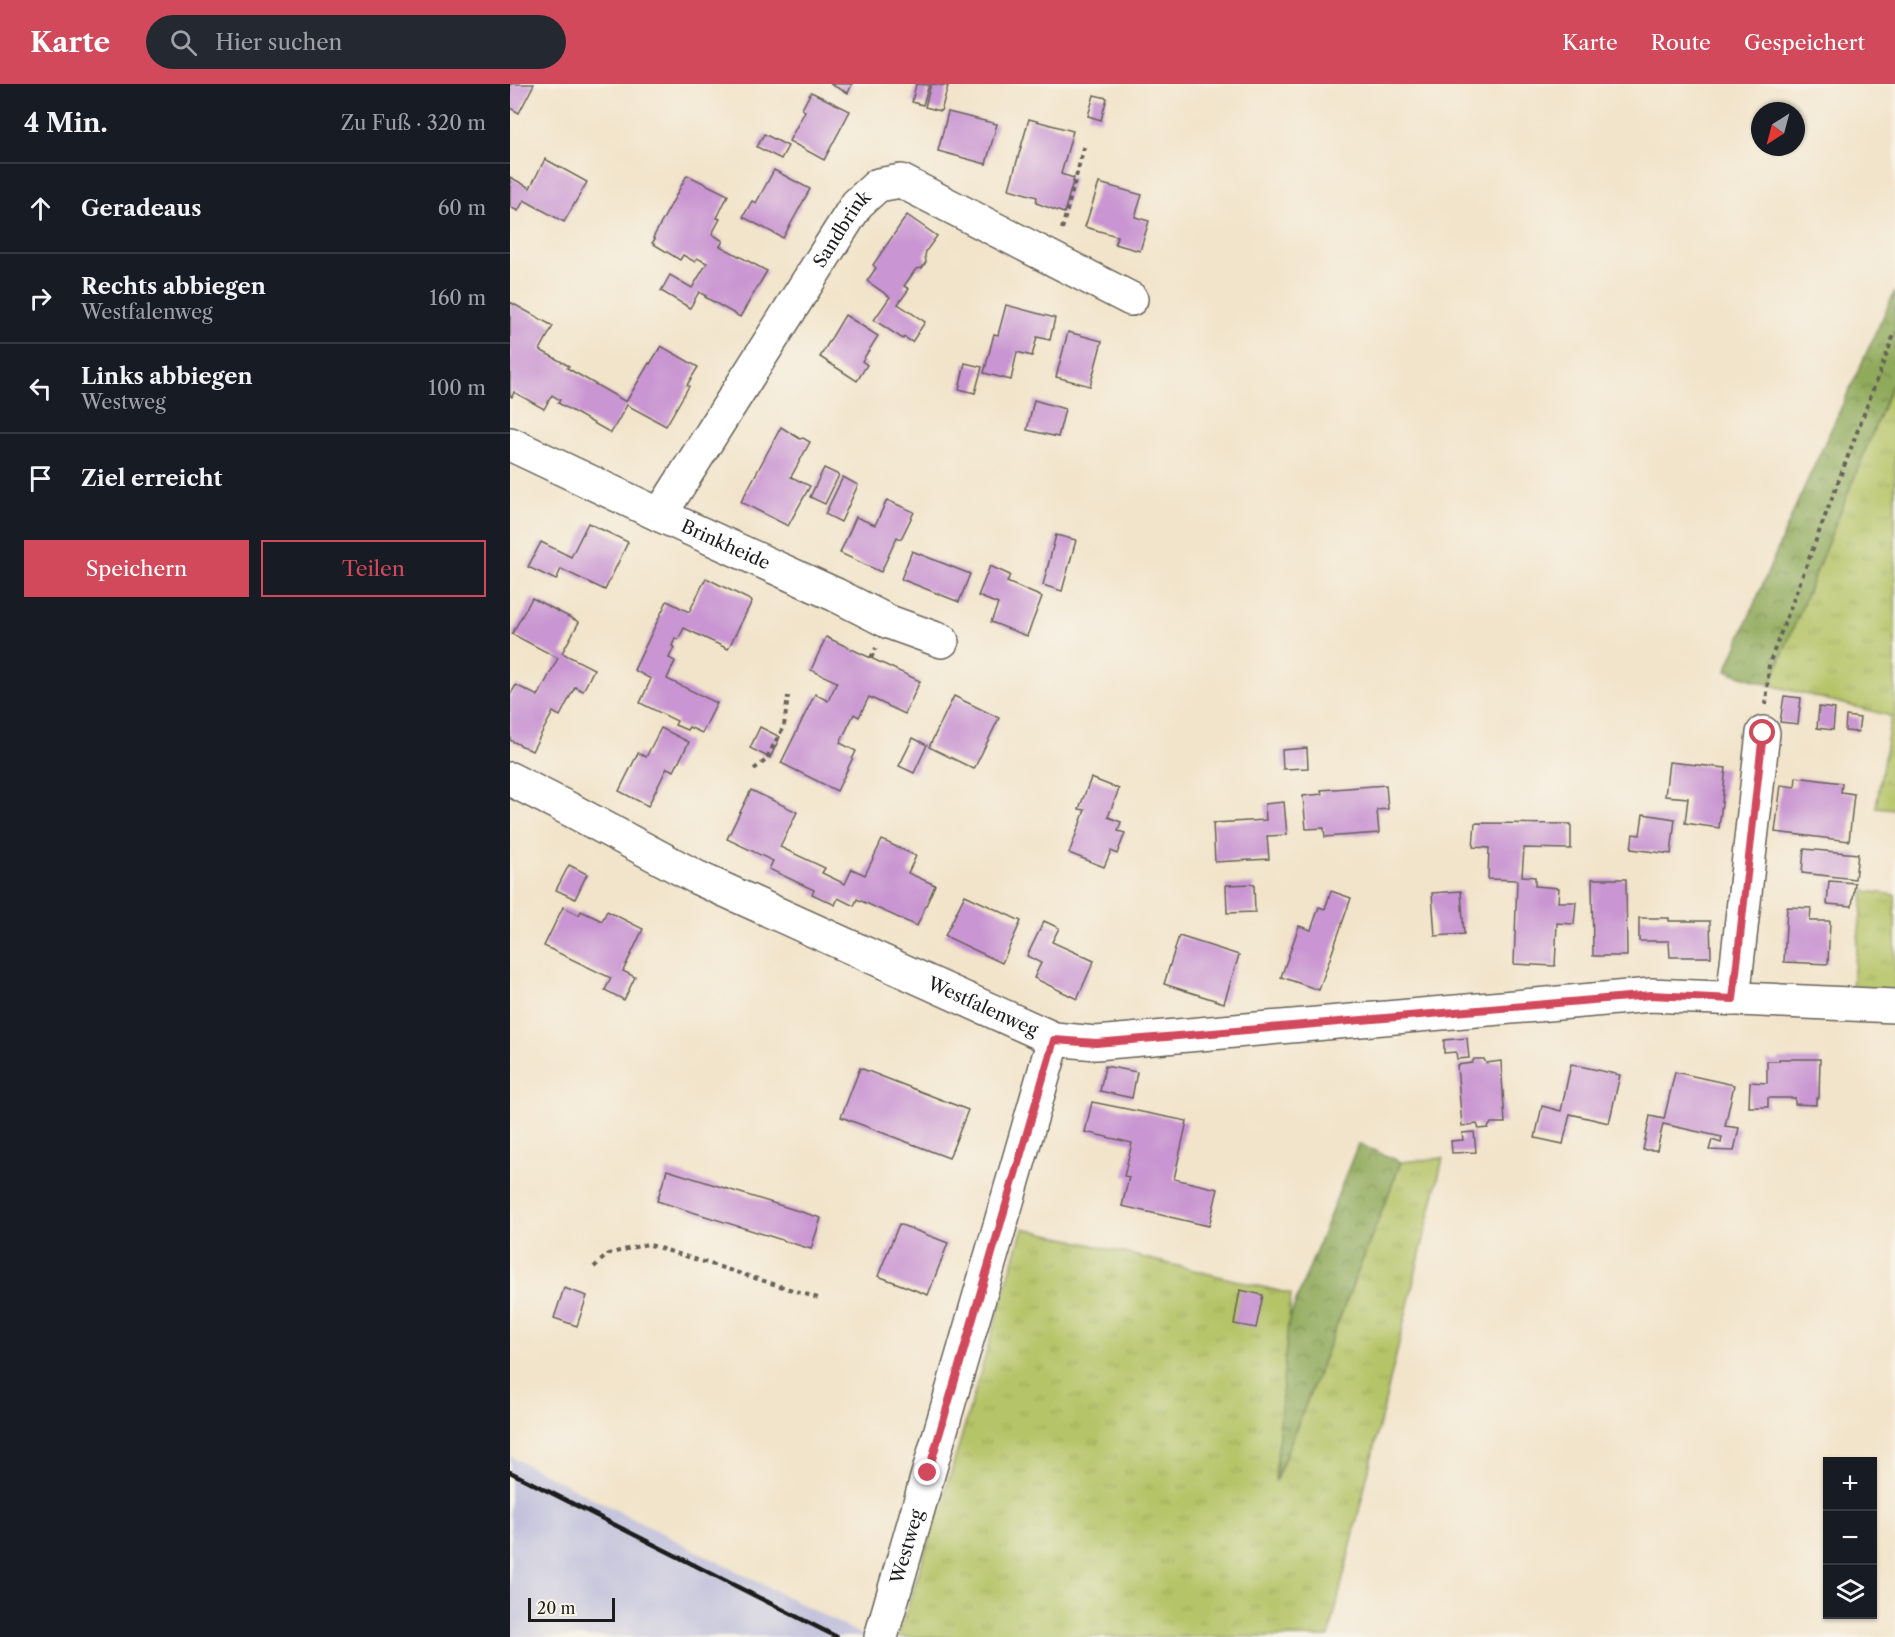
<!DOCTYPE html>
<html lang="de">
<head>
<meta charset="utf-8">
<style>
  :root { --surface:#171b24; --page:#242831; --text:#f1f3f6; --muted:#9ea1a6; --line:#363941; --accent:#d1495b }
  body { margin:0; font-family:"Libre Caslon Text",serif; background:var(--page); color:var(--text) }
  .controls { position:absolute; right:18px; bottom:18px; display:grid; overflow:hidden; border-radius:0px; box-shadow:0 2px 4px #0004 }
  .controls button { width:54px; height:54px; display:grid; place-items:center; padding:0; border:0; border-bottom:2px solid var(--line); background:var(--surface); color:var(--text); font:30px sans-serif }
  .compass { position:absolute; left:1241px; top:18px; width:54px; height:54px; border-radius:50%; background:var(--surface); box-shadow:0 2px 4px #0004; rotate:216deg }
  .scale { position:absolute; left:18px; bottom:15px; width:87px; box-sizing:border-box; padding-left:6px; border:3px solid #1c1c1c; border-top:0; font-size:16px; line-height:21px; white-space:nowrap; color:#1c1c1c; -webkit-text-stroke:4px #f7f3e8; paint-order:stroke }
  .stop { position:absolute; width:18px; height:18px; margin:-14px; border:4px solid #d1495b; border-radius:50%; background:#fff }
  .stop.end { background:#d1495b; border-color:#fff; box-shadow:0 2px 6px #0008 }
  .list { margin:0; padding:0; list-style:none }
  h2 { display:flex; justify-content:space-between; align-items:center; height:78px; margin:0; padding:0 24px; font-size:26px }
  h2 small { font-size:20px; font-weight:400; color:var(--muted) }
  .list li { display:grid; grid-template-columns:39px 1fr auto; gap:18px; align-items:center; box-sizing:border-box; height:90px; padding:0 24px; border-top:2px solid var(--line) }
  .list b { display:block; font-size:22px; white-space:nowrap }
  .list p { margin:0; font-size:20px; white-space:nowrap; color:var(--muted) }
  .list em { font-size:20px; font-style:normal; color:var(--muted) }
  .actions { display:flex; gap:12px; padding:18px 24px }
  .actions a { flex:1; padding:14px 0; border:2px solid var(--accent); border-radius:0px; text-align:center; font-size:21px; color:var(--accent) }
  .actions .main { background:var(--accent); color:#fff }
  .icon { flex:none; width:33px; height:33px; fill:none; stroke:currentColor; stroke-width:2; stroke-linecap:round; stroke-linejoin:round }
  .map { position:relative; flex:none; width:1385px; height:1553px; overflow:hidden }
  header { display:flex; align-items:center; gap:36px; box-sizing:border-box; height:84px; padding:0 30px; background:var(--accent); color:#fff }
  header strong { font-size:28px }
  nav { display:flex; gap:33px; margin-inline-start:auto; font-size:21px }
  .search { width:420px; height:54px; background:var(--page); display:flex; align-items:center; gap:15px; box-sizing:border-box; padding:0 21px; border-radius:33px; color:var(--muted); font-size:22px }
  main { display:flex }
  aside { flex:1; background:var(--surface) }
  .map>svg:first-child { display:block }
</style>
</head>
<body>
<header>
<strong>Karte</strong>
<div class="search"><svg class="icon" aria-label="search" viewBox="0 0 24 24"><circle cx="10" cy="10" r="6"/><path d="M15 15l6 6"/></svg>Hier suchen</div>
<nav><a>Karte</a><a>Route</a><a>Gespeichert</a></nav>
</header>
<main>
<aside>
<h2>4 Min.<small>Zu Fuß · 320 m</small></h2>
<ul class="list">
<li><svg class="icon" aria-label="ahead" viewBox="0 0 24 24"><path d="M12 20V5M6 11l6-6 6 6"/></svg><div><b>Geradeaus</b></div><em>60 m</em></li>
<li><svg class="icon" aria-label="right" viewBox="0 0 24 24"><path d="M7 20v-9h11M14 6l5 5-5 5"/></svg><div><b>Rechts abbiegen</b><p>Westfalenweg</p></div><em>160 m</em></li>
<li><svg class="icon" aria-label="left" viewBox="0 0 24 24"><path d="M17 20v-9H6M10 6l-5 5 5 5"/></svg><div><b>Links abbiegen</b><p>Westweg</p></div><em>100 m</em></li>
<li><svg class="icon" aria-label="arrive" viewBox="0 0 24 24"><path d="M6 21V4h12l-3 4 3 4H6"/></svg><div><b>Ziel erreicht</b></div></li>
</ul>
<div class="actions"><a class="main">Speichern</a><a>Teilen</a></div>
</aside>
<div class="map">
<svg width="1385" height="1553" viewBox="0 0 1385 1553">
  <defs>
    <pattern id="grass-tufts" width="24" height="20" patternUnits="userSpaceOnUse" patternTransform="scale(1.5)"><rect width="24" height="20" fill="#b5c467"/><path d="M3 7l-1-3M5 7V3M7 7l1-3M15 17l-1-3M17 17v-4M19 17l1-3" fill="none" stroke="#9ba859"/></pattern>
    <pattern id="forest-crowns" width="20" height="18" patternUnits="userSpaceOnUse" patternTransform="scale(1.5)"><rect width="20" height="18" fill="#90aa5c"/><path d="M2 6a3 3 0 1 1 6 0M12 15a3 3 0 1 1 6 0" fill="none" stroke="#758a4b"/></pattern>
  </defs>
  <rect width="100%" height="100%" fill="#f7f3e8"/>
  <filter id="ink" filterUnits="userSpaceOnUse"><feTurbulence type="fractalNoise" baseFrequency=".0167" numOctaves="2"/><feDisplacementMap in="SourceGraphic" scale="12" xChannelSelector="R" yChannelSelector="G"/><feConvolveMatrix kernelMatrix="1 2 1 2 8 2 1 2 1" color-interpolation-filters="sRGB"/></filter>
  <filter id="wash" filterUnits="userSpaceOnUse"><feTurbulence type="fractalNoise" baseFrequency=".008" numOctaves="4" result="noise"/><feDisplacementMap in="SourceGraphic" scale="24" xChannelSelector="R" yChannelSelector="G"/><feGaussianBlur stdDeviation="1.35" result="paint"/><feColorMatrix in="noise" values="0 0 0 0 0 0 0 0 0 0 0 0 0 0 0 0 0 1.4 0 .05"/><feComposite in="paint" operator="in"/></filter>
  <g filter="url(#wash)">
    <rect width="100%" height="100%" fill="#f2e4ca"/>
    <!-- industrial -->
    <polygon fill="#c2c2dc" points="0,1372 356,1553 0,1553"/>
    <!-- grass -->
    <g fill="url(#grass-tufts)" stroke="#687042" stroke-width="1.5">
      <polygon points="1385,293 1385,725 1366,723 1381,632 1260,601"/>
      <polygon points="1354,807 1385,811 1385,909 1341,910"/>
      <polygon points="933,1074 819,1553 388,1553 442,1385 513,1144 781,1210 766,1396 891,1078"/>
    </g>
    <!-- forest -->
    <g fill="url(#forest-crowns)" stroke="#56633c" stroke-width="1.5">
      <polygon points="1385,207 1385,293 1260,601 1216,587 1288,417"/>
      <polygon points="848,1060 891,1078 765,1398 778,1238"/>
    </g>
    <g id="blocks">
      <!-- building -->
      <g fill="#c995d2">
        <polygon points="0,0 24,0 9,29 0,24"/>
        <polygon points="320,0 342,0 338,9"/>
        <polygon points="406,0 419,1 413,21 402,18"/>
        <polygon points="421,0 438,2 431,27 415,23"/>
        <polygon points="301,8 340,27 314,76 279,57 295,27 292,25"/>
        <polygon points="584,11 597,14 591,36 578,32"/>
        <polygon points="438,28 487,40 476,80 428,67"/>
        <polygon points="519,35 563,47 551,90 564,94 554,129 526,119 527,113 499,105"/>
        <polygon points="254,50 278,62 271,75 247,63"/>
        <polygon points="35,75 77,98 54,138 14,116 8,127 0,123 0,93 20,104"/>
        <polygon points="264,86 300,105 273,154 233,133 242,117 246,119"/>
        <polygon points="177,91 218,111 207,134 210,135 202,150 213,157 210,162 257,187 230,233 195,213 196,212 189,208 180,224 151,207 160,191 182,204 197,179 187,174 185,178 173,171 170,176 142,159 145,155 143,154"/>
        <polygon points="589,99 632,111 625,133 639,137 630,167 605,160 607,152 575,143"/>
        <polygon points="397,131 427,152 416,167 415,172 416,178 412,184 406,185 394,202 399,205 388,220 415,238 402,258 394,253 393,255 364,236 380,213 357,197 366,184 363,181"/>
        <polygon points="0,218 43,242 30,266 59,282 57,284 116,318 139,279 140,280 151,262 188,283 177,301 179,302 156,342 117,321 101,349 48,319 50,316 42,311 34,325 4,308 2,313 0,312"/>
        <polygon points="496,221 545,234 540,256 527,253 522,272 507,268 501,296 474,289 484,250 488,251"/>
        <polygon points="335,231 368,252 352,277 357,281 347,297 310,273"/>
        <polygon points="558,248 592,257 580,302 546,293"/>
        <polygon points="455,279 472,283 465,309 449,305"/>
        <polygon points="524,316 555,325 548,353 517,346"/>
        <polygon points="271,343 290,355 293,354 300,358 281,393 300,402 278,442 231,418"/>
        <polygon points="314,384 329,391 315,420 300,413"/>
        <polygon points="333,393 348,401 331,438 315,430"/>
        <polygon points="377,416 404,428 391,455 387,453 371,488 330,469 346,433 365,441"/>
        <polygon points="78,439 118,458 95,506 51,485 46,496 18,483 31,458 61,473"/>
        <polygon points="546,451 566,456 552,507 533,501"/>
        <polygon points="402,467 460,490 449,518 391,495"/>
        <polygon points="480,482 500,491 497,498 532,513 517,552 481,538 488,520 468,512"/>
        <polygon points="196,494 242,517 218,565 174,544 168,556 165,554 162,562 164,563 159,574 165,577 157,595 207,619 192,649 179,643 177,646 165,641 167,637 130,619 141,595 124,586 157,517 179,528"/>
        <polygon points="22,514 69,538 52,569 84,585 73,607 65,603 50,632 43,628 22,667 0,656 0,611 6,601 28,612 48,574 2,550"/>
        <polygon points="316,553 410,597 395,630 359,613 349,633 344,630 330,659 346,667 327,707 271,679 305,610 318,617 327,598 301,586"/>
        <polygon points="444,612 489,634 464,685 419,663"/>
        <polygon points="1274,612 1291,614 1288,640 1270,638"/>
        <polygon points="1309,623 1325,625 1323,646 1307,644"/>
        <polygon points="1336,632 1350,634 1348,648 1335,647"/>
        <polygon points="250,643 270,653 260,674 240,664"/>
        <polygon points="151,644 179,658 164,687 157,684 138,722 109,707 128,669 136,673"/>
        <polygon points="403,654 417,661 404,689 389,682"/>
        <polygon points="797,664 798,684 773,685 772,666"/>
        <polygon points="1159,678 1216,684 1209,744 1175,739 1178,714 1155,712"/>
        <polygon points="1286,693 1332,699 1331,708 1344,710 1339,757 1265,748 1271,701 1285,703"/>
        <polygon points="581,694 609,705 598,733 611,738 608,747 615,749 607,770 601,767 594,783 559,769 575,726 569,725"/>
        <polygon points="876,701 878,725 867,726 869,749 815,753 814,744 796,745 793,712 812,710 811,706"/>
        <polygon points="241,706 287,728 270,763 315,784 312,789 335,800 342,785 355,791 372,756 406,772 398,789 425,801 407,842 347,815 344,822 328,814 325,821 302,810 304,806 259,785 263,777 217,755"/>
        <polygon points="774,718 777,751 757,752 759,775 705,778 703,739 756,736 755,720"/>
        <polygon points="1133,730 1165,735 1161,770 1121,765 1123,750 1130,751"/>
        <polygon points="965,739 1061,740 1061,765 1014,764 1012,792 1025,793 1025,802 1049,804 1048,818 1066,818 1064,840 1047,839 1045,882 1004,880 1007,796 978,795 979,764 963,763"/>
        <polygon points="1294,765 1348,770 1345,795 1292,789"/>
        <polygon points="59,781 77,790 65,815 46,806"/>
        <polygon points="1082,795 1116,795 1117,872 1083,872"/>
        <polygon points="1319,797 1345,799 1342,822 1317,820"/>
        <polygon points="744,800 745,828 717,829 716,801"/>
        <polygon points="821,807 841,814 809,906 771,893 789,842 801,846 809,823 815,825"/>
        <polygon points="951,807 954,850 925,852 922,809"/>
        <polygon points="455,811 511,837 492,879 435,852"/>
        <polygon points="53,823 69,831 71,827 92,837 97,827 133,845 113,887 125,893 114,916 95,906 101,894 34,862"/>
        <polygon points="1277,823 1301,824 1300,837 1320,837 1318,880 1274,878"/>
        <polygon points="1129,834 1159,834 1159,837 1200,837 1201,873 1160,873 1159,857 1129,857"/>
        <polygon points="534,837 549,844 542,858 584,877 567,915 524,894 531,879 517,872"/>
        <polygon points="669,852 729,871 714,919 654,900"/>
        <polygon points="957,954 959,974 947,975 946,968 934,969 934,956"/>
        <polygon points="964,975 974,975 976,979 991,977 995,1039 981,1039 978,1044 969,1045 967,1040 952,1042 947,981 962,979"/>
        <polygon points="1269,975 1310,975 1309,1014 1306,1014 1306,1021 1285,1020 1285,1014 1258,1014 1258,1023 1239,1023 1240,998 1257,999 1257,977 1269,977"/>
        <polygon points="1061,980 1110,991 1099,1039 1060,1030 1053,1060 1025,1054 1032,1022 1051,1027"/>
        <polygon points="595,982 627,988 622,1014 590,1007"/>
        <polygon points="350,984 458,1026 439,1074 331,1033"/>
        <polygon points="1165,988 1224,1001 1215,1042 1229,1044 1224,1067 1199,1066 1202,1056 1211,1059 1212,1053 1153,1040 1147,1066 1133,1066 1140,1032 1154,1035"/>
        <polygon points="582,1018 677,1037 664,1095 708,1105 699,1142 612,1122 619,1093 614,1092 622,1059 575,1048"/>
        <polygon points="964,1048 966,1068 942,1069 941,1057 953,1056 952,1049"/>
        <polygon points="157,1086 311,1134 301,1165 147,1117"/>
        <polygon points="389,1140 438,1159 418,1211 368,1192"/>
        <polygon points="54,1204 77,1212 67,1242 44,1234"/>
        <polygon points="730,1206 753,1211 746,1244 724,1240"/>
      </g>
    </g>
  </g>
  <g filter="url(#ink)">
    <use href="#blocks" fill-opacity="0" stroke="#676259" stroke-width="1.5"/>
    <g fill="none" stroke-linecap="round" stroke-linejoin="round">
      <defs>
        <g id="minor">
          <path id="s1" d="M0 360 150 431 326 511 379 538 432 557"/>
          <path id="s2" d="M150 431 347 120 368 101 391 97 621 215"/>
          <path id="s3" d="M0 695 61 726 188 794 544 955 586 959 1141 911 1385 922"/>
          <polyline points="1223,915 1253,649"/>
          <path id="s4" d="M371 1553 544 955"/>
        </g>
      </defs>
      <!-- minor casing -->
      <use href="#minor" stroke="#676259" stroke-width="36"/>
      <!-- path -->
      <g stroke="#676259" stroke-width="4" stroke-dasharray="4.5 4.5" stroke-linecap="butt">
        <polyline points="552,145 574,63"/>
        <polyline points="361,574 366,564"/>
        <polyline points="1256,621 1259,580 1385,248"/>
        <polyline points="244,685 255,677 274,642 278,612"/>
        <polyline points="84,1183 98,1170 137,1160 308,1214"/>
      </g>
      <!-- minor -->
      <use href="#minor" stroke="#fff" stroke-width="33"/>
      <!-- rail -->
      <polyline stroke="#1c1c1c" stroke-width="4.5" points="0,1388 327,1553"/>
    </g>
  </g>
  <g fill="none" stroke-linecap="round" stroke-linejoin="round" filter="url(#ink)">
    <!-- route -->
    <polyline stroke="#d1495b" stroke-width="8" points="418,1389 544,956 586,959 1141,911 1223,915 1253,649"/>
  </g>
  <g text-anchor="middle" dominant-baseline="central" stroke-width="4.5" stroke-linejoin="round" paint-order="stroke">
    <!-- street labels -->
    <g font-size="18" fill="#1c1c1c" stroke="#f7f3e8">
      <text stroke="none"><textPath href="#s2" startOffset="339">Sandbrink</textPath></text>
      <text stroke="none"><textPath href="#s1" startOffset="238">Brinkheide</textPath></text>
      <text stroke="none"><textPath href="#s3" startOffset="525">Westfalenweg</textPath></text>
      <text stroke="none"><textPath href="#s4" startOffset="94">Westweg</textPath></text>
    </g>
  </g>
</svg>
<div class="controls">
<button>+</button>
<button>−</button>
<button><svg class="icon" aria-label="layers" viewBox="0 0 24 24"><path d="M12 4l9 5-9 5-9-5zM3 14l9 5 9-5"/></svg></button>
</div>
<svg class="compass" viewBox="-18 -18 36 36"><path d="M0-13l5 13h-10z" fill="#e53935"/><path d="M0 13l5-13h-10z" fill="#9ea1a6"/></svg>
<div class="scale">20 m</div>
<div class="stop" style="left:1253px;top:649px"></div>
<div class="stop end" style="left:418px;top:1389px"></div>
</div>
</main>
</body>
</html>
